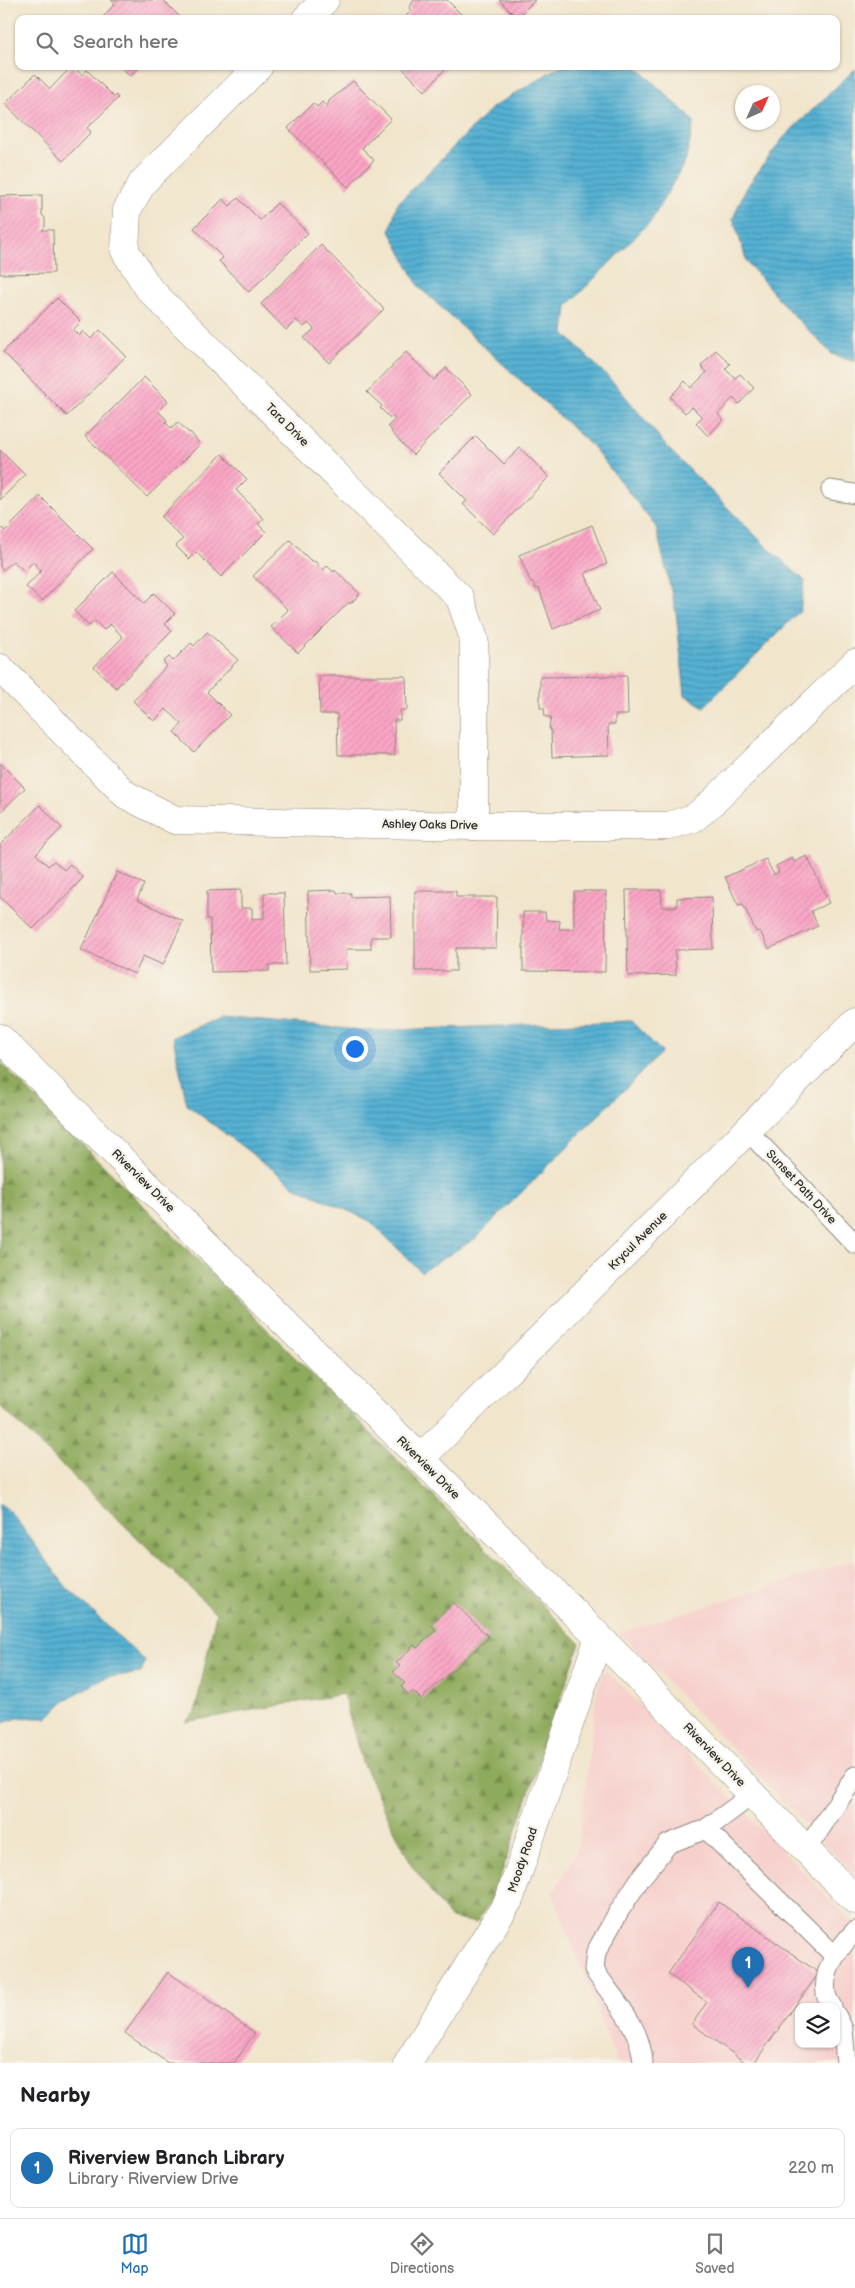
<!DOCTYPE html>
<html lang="en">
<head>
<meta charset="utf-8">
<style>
  :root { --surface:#fff; --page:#f2f2f2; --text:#202124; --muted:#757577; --line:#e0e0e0; --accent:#1f6fb2 }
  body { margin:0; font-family:"Balsamiq Sans",sans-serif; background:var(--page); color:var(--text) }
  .controls { position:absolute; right:15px; bottom:15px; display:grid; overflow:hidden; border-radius:10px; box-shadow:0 1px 4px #0004 }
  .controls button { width:45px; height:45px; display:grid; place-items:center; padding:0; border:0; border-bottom:1px solid var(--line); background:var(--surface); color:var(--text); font:25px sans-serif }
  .compass { position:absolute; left:735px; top:85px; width:45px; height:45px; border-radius:50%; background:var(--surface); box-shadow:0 1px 4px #0004; rotate:45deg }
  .you { position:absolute; left:354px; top:1048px; width:18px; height:18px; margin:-12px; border:4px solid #fff; border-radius:50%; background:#1a73e8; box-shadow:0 0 0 8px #1a73e833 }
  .badge { display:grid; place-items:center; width:32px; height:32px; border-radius:50%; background:var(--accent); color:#fff; font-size:16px; font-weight:700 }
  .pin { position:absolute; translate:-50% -41px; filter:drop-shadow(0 1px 2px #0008) }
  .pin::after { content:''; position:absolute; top:26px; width:18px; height:15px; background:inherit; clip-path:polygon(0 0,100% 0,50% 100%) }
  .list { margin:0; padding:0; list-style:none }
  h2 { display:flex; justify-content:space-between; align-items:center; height:65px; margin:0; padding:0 20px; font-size:21px }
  h2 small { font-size:16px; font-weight:400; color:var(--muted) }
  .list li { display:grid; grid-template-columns:32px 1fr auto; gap:15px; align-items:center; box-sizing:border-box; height:80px; margin:0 10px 10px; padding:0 10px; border:1px solid var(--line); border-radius:10px }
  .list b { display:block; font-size:19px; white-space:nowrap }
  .list p { margin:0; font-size:16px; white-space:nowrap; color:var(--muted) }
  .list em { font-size:16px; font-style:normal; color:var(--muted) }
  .icon { flex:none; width:28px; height:28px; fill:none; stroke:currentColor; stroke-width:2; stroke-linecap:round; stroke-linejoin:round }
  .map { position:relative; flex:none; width:855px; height:2063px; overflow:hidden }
  .search { position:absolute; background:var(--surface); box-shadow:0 1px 4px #0004; left:15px; right:15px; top:15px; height:55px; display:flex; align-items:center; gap:12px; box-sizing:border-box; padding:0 18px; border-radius:10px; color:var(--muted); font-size:19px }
  .sheet { height:155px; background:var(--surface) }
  nav { display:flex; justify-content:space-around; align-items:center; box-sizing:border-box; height:70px; border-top:1px solid var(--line); background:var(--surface); font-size:14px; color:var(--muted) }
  nav a { display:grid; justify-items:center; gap:2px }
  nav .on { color:var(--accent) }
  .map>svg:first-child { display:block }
</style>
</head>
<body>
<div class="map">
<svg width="855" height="2063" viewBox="0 0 855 2063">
  <defs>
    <pattern id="forest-firs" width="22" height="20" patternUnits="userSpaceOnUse" patternTransform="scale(1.25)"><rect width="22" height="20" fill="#8eaa5c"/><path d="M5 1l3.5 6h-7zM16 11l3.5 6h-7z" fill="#748b4c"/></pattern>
    <pattern id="water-rules" width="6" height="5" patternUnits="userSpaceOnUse" patternTransform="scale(1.25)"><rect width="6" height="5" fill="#55b1d3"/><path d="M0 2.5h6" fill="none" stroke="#4790ab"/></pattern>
    <pattern id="building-hatch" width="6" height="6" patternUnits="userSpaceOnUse" patternTransform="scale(1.25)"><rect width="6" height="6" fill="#fba5c6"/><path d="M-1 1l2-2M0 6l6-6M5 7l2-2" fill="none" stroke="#d78eaa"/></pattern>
  </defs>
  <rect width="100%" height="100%" fill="#f7f3e8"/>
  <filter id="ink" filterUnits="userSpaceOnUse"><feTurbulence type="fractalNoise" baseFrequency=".02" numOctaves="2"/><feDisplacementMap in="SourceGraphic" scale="10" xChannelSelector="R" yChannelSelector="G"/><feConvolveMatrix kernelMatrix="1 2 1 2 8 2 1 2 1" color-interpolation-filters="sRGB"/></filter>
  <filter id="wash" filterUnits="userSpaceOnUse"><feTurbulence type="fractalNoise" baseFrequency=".0096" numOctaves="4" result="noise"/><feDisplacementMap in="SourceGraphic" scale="20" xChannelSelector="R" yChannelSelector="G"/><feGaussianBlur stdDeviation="1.12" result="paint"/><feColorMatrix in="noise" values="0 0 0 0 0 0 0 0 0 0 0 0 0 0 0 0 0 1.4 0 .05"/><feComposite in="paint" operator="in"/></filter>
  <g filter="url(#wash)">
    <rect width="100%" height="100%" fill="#f1e5cc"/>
    <!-- built -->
    <g fill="#f7d0cd" fill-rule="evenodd">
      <polygon points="855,1560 855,1875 620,1633"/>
      <path d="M605 1669 855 1925V2063H617L553 1894 578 1849 596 1695ZM799 2007H836V2044H799Z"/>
    </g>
    <!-- forest -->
    <polygon fill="url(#forest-firs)" stroke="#5c6a44" points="0,1062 580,1643 494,1895 476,1923 450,1918 411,1864 362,1762 343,1694 185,1722 195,1712 216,1613 0,1406"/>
    <!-- water -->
    <g fill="url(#water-rules)" stroke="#406e7f">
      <polygon points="560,66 636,66 694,121 686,160 651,221 567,306 564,333 615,384 667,447 766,546 805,581 800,611 704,707 685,695 676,612 656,527 593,447 419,287 390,231 397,204 493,107"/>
      <polygon points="855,69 855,362 832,354 791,313 747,262 733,218 746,188 784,137"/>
      <polygon points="220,1017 370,1031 631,1021 662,1052 476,1238 421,1272 370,1221 296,1187 187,1105 173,1037"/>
      <polygon points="0,1503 13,1515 67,1588 145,1661 141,1673 107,1677 67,1699 47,1718 18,1718 0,1724"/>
    </g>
    <g id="blocks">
      <!-- building -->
      <g fill="url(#building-hatch)">
        <polygon points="111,0 163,0 182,19 101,19 115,4"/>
        <polygon points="414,0 447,0 466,19 409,19 406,16 411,11 409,8"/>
        <polygon points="499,0 535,0 517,18"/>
        <polygon points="72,66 82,75 87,70 114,97 116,95 118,98 87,128 91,132 63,161 5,104 35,74 50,89"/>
        <polygon points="120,66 141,66 130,76"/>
        <polygon points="400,66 448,66 425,91"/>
        <polygon points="353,81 391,119 362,148 374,160 348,187 288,128 313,103 317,107 322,102 327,107 329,101"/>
        <polygon points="42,195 42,215 45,218 45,227 42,230 53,230 54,273 0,274 0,196"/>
        <polygon points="238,198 260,220 277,203 308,233 249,292 219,261 223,258 194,228 223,199 230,206"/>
        <polygon points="321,245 384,309 329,363 304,338 314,329 308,323 304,327 296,320 286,330 261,304"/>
        <polygon points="57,298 81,322 73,330 79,336 83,331 91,339 100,330 126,356 67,416 3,352"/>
        <polygon points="716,350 730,364 725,369 735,378 740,374 754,388 739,404 733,398 718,414 723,420 708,436 696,423 702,417 692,407 685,413 670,397 685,381 691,388 707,372 701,366"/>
        <polygon points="406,352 434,380 446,368 472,394 413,455 391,432 392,431 388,426 395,419 393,417 391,419 380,408 382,406 367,392"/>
        <polygon points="144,377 168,401 158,411 167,420 165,422 171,428 178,422 189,433 190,432 200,444 147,497 85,436"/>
        <polygon points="476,436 504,464 520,448 549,477 493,534 463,504 467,501 439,473"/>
        <polygon points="0,450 25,475 0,500"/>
        <polygon points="222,454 247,479 236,490 264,519 258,524 266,532 221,577 196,552 189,559 176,546 183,539 161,517"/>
        <polygon points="40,496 93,549 42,601 26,587 41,571 33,562 24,571 13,561 3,570 0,567 0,530 2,528 5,531"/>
        <polygon points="592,525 607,564 585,573 600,610 553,629 539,588 536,589 533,582 531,583 519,555"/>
        <polygon points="290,540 310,560 318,563 318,567 322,571 327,566 334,572 335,570 360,594 350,604 349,602 298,653 271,627 288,610 253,576"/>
        <polygon points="113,572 144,603 154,593 175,614 165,624 172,631 116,688 94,667 123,637 110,624 104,630 95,621 89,626 74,611"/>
        <polygon points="207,632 238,660 207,692 230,715 194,752 174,732 182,724 166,709 154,721 133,701 167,666 163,662 169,657 173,661 191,643 194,646"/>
        <polygon points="319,676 406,676 407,710 400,710 400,720 394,720 395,755 338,755 337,714 320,714"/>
        <polygon points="627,676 628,715 615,715 615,724 608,724 609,755 552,757 551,731 549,728 551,717 545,717 544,708 540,708 540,677"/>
        <polygon points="0,763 25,788 0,813"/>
        <polygon points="40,805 62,828 36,854 48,866 54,861 64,870 70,864 83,878 33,929 0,897 0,845"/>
        <polygon points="807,856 829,903 811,911 818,926 769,949 760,931 756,932 743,904 738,905 725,877 766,859 774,875 779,872 776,866 792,858 794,862"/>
        <polygon points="117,872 144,884 137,900 183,921 163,965 143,956 135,974 81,950"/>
        <polygon points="241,890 241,908 252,908 252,919 264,918 264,893 284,893 286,965 269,965 269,971 211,972 210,919 207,919 207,891"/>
        <polygon points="336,890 337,893 351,893 351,897 390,896 391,937 371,937 371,949 346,949 347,969 310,970 308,891"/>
        <polygon points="626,890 661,890 662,907 677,907 677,898 712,897 713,949 675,950 676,975 628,976"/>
        <polygon points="415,891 456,891 456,897 497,897 496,948 456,948 456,971 415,971"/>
        <polygon points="574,891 606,891 605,972 523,971 523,912 545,912 546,920 560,921 559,929 574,929"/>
        <polygon points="453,1602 489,1637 421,1699 413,1691 409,1695 401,1687 405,1683 393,1672 400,1666 396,1663 414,1645 417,1648 436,1630 431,1625"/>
        <polygon points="719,1902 819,1973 754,2063 746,2063 692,2024 707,2002 668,1974"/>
        <polygon points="168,1972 255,2033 234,2063 168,2063 125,2033"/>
      </g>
    </g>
  </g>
  <g filter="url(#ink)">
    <use href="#blocks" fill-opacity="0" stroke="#8e887c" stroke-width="1"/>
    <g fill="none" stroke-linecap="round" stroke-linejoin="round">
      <defs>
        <g id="lane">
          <polyline points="831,490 855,494"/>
          <polyline points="747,1130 855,1244"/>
          <polyline points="706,1829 835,1956"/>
          <polyline points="806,1850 855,1776"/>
          <path d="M832 2007C830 2003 826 1997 826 1993 822 1969 840 1947 855 1931"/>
          <polyline points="836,2015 843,2029 846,2063"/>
          <path d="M643 2063C641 2026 614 2000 594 1970L596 1952 619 1911 640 1879 668 1844 706 1829 752 1795"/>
        </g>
        <g id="street">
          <polyline points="306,19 325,0"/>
          <polyline points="259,66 143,182 127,210 125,251 149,289 460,598 474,639 474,826"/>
          <polyline points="0,668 126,795 175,820 474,826 668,826 694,818 713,802 855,663"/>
          <polyline points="408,2063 509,1900 599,1637"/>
        </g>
        <g id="secondary">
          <polyline points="0,1038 599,1637 855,1900"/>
          <polyline points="420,1459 855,1022"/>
        </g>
      </defs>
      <!-- lane casing -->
      <use href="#lane" stroke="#8e887c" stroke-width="21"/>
      <!-- street casing -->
      <use href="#street" stroke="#8e887c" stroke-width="29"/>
      <!-- secondary casing -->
      <use href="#secondary" stroke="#8e887c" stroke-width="29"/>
      <!-- lane -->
      <use href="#lane" stroke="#fff" stroke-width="19"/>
      <!-- street -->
      <use href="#street" stroke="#fff" stroke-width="28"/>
      <!-- secondary -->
      <use href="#secondary" stroke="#fff" stroke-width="28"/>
    </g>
  </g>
  <g text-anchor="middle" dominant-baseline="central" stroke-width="4.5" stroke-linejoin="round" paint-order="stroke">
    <!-- street labels -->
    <g font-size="12" fill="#2b2b2b" stroke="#f7f3e8">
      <text transform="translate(287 425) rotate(45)">Tara Drive</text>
      <text transform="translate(430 825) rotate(1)">Ashley Oaks Drive</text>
      <text transform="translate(143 1181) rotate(45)">Riverview Drive</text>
      <text transform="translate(801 1187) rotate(47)">Sunset Path Drive</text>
      <text transform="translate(638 1241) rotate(-45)">Krycul Avenue</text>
      <text transform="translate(428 1468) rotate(45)">Riverview Drive</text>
      <text transform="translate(714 1755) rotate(46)">Riverview Drive</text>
      <text transform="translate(523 1860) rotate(-71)">Moody Road</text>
    </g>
  </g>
</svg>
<div class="controls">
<button><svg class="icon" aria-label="layers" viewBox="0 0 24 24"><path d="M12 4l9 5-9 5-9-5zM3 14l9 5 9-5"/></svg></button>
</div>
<svg class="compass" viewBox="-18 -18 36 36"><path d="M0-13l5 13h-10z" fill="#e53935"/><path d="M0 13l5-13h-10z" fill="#757577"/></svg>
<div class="you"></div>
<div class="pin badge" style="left:748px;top:1988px">1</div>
<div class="search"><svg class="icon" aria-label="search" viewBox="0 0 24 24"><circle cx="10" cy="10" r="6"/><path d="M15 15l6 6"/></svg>Search here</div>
</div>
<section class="sheet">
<h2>Nearby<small></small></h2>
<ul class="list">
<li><span class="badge">1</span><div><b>Riverview Branch Library</b><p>Library · Riverview Drive</p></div><em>220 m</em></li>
</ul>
</section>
<nav>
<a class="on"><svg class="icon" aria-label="map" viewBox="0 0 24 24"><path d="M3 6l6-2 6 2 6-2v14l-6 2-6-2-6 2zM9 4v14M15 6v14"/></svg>Map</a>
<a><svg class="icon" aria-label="directions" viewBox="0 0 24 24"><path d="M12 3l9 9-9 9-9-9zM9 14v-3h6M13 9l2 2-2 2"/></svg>Directions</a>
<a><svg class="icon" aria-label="saved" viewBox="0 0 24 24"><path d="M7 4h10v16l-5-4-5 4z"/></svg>Saved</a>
</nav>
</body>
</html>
